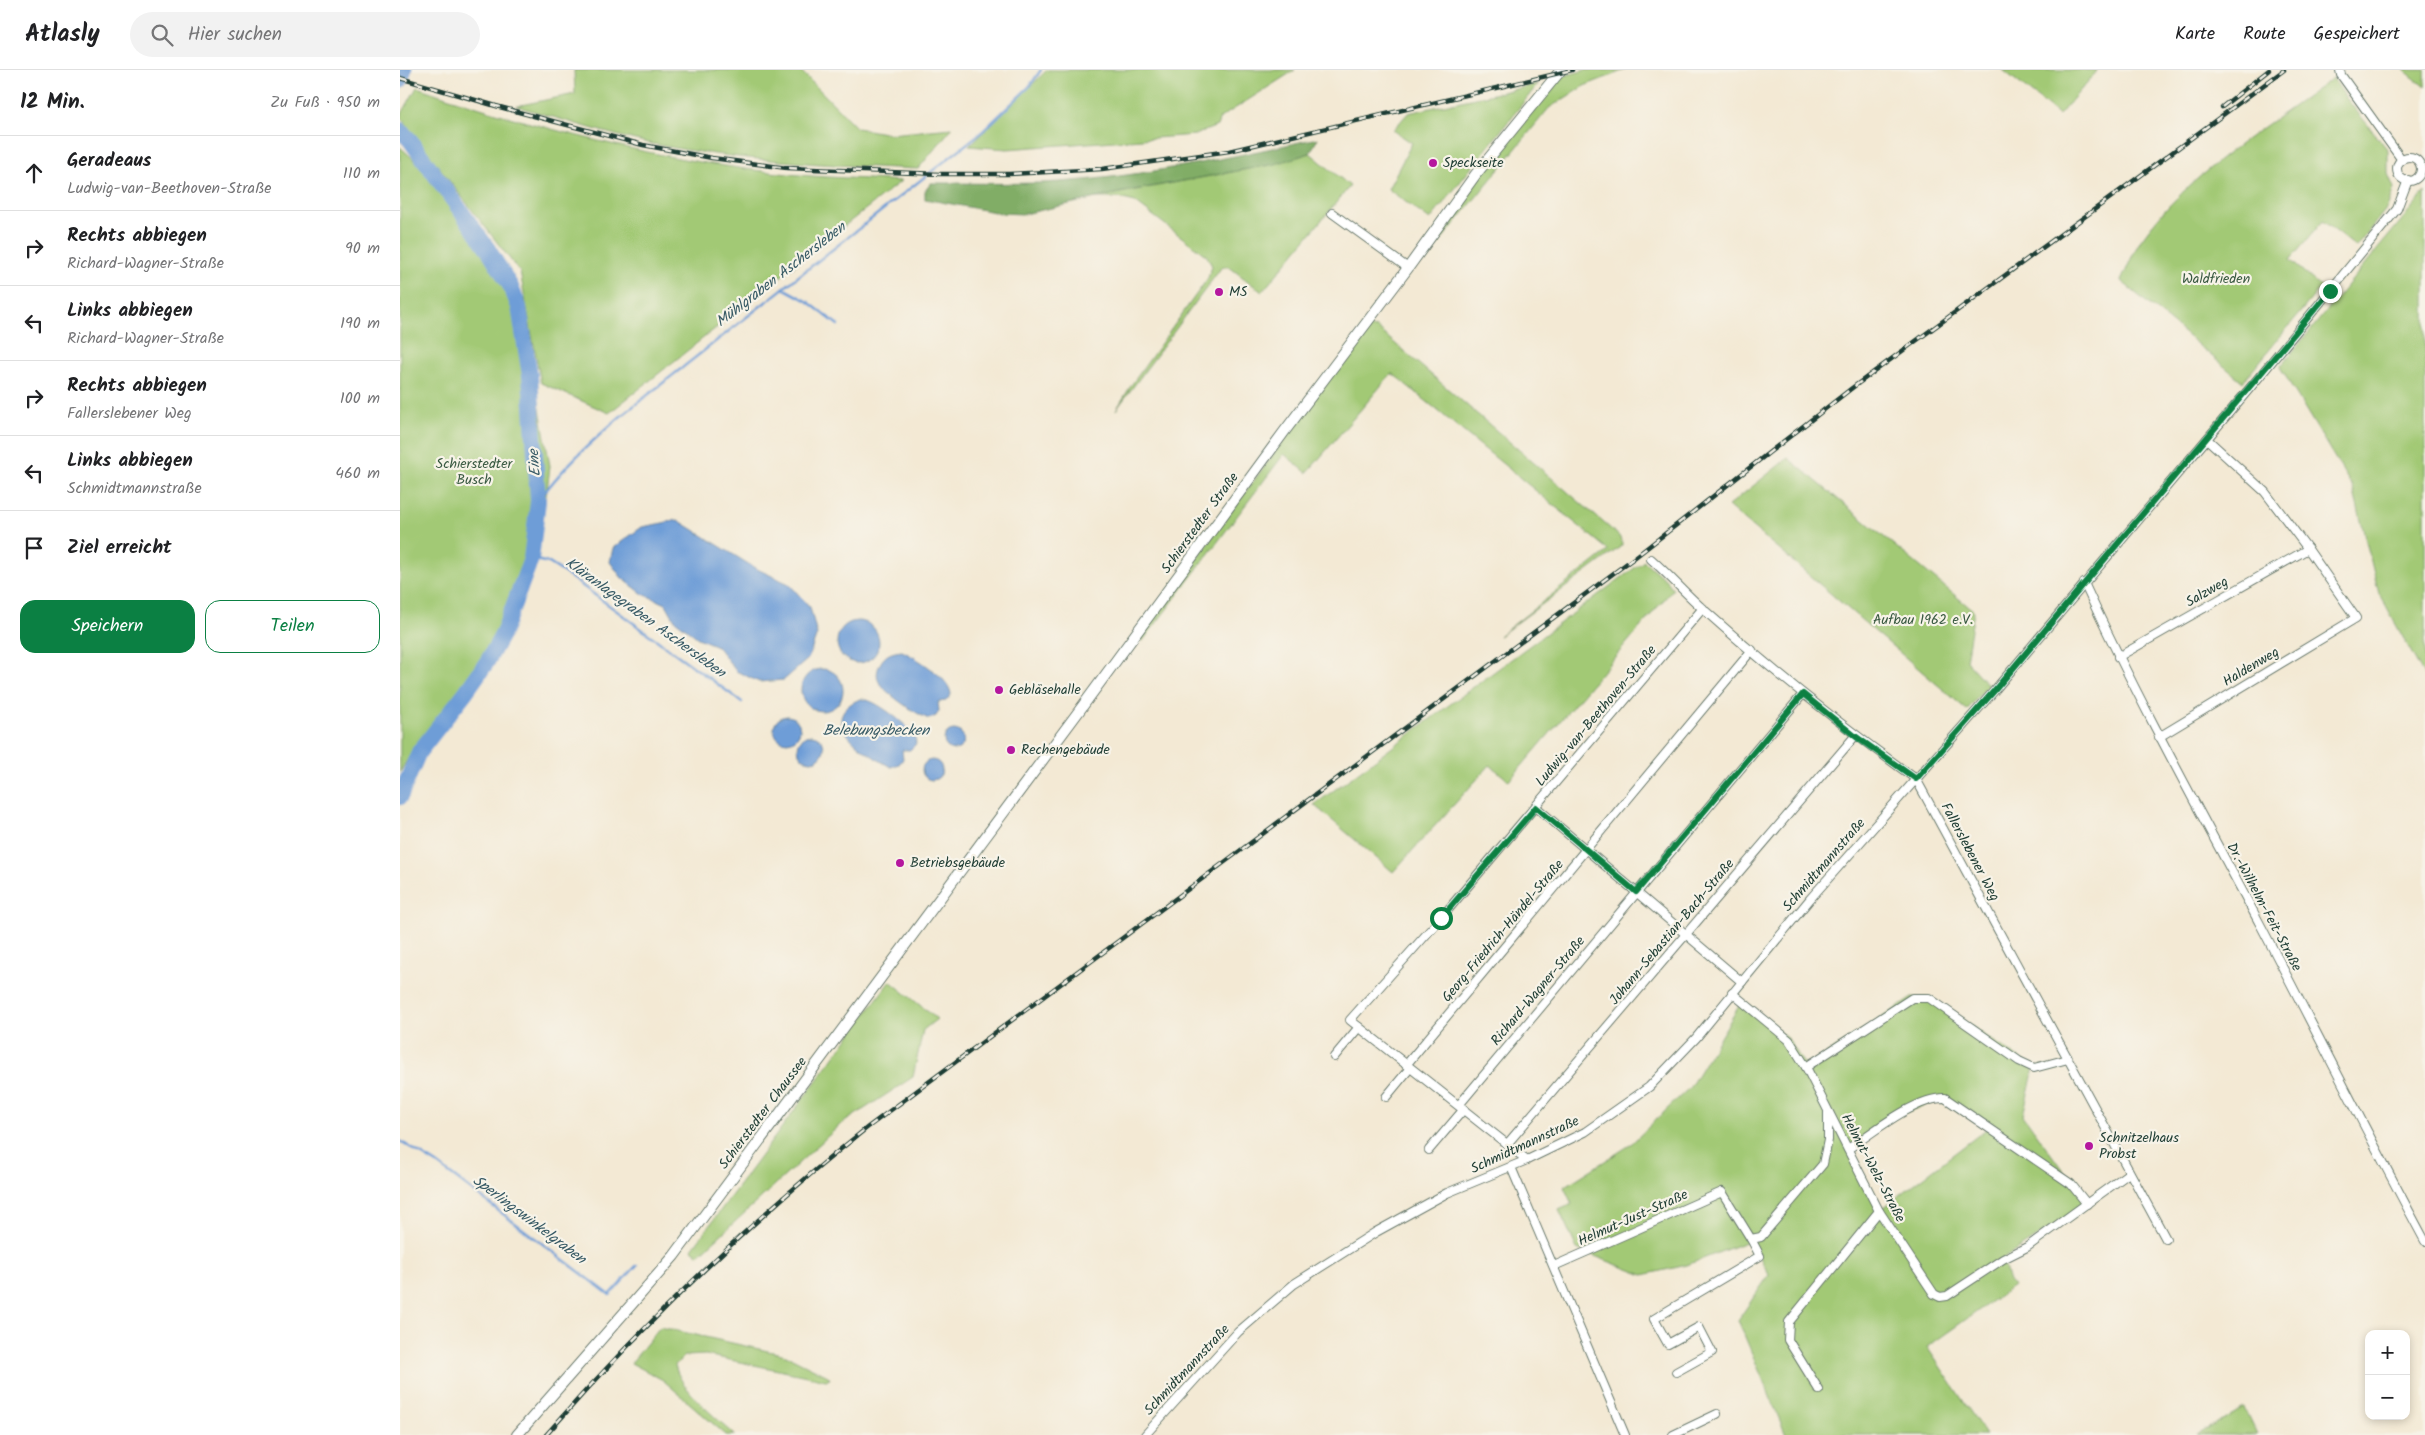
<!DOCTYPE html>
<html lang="de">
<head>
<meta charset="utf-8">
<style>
  :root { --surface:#fff; --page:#f2f2f2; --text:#202124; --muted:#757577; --line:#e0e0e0; --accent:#0b8043 }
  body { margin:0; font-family:Kalam,sans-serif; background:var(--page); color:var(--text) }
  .controls { position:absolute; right:15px; bottom:15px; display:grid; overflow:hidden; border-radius:10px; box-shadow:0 2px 8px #0003 }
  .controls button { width:45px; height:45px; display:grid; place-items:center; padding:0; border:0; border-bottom:1px solid var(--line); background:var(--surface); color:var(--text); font:25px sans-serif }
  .stop { position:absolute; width:15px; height:15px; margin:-11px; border:4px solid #0b8043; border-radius:50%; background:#fff }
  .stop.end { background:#0b8043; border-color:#fff; box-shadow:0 1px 5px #0008 }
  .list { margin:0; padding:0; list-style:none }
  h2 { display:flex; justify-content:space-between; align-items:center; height:65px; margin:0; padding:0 20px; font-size:21px }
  h2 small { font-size:16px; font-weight:400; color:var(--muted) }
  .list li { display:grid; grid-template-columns:32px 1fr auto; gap:15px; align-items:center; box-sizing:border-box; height:75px; padding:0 20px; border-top:1px solid var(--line) }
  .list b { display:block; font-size:19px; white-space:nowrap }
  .list p { margin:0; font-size:16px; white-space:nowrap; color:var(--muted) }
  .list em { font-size:16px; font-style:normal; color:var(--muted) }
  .actions { display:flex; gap:10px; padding:15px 20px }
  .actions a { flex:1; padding:11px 0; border:1px solid var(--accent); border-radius:15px; text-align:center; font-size:18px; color:var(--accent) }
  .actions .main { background:var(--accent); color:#fff }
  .icon { flex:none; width:28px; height:28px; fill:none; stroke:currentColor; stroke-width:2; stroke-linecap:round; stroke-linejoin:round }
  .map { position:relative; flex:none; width:2025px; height:1365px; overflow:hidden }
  header { display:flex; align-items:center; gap:30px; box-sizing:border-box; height:70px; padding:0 25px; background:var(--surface); border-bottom:1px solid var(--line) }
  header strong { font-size:24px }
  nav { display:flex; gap:28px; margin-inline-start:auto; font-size:18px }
  .search { width:350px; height:45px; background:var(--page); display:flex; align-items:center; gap:12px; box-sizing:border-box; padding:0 18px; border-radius:28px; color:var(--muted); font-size:19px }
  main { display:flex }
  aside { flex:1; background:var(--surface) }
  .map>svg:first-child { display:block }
</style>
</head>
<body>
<header>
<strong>Atlasly</strong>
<div class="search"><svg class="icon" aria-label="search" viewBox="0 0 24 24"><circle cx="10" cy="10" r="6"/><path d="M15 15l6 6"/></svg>Hier suchen</div>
<nav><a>Karte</a><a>Route</a><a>Gespeichert</a></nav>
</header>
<main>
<aside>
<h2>12 Min.<small>Zu Fuß · 950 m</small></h2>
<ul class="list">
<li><svg class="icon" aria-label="ahead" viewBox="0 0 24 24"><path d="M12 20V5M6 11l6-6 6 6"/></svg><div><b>Geradeaus</b><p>Ludwig-van-Beethoven-Straße</p></div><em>110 m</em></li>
<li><svg class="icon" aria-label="right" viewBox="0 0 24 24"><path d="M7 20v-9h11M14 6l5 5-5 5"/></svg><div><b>Rechts abbiegen</b><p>Richard-Wagner-Straße</p></div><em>90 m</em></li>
<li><svg class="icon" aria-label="left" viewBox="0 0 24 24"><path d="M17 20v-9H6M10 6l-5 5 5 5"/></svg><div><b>Links abbiegen</b><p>Richard-Wagner-Straße</p></div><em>190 m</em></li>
<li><svg class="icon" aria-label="right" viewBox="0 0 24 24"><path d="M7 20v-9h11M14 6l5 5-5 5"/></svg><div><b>Rechts abbiegen</b><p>Fallerslebener Weg</p></div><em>100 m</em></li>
<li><svg class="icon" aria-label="left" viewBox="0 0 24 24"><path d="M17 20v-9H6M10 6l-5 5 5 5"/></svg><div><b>Links abbiegen</b><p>Schmidtmannstraße</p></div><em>460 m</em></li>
<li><svg class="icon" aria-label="arrive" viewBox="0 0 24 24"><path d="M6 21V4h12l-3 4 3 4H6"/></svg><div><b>Ziel erreicht</b></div></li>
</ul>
<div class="actions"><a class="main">Speichern</a><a>Teilen</a></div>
</aside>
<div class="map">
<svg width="2025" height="1365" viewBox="0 0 2025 1365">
  <rect width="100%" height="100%" fill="#f7f3e8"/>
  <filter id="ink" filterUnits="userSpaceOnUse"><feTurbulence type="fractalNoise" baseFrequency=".02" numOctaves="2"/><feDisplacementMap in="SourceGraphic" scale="10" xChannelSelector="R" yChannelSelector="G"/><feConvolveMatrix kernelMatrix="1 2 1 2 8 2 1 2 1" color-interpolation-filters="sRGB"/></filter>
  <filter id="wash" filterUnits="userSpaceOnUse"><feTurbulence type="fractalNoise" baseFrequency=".0096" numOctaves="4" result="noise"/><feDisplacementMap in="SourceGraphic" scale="20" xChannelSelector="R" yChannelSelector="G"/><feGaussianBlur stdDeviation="1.12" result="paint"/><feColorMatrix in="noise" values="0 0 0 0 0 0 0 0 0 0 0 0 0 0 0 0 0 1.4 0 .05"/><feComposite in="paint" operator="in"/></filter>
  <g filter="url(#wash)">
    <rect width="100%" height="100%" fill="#f3e9d4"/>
    <!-- green -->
    <g fill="#a2c975" stroke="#608354" fill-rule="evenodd">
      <path d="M174 0H400L457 58 490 64 552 58 518 99C429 95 340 91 253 74 206 64 161 49 116 36L175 24Z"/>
      <polygon points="647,0 895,0 820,48 817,56 795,65 607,79 569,76"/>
      <polygon points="1186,0 1225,0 1184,16 1149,38 1029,185 1027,180 1076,109 1142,29 1163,6"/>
      <polygon points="1603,0 1698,0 1659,45"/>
      <polygon points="2004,0 2025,0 2025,17"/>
      <path d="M1933 8 1946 28 1988 80V104L1994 118 1987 138 1956 177 1923 151 1890 190 1921 217 1843 312 1721 211C1728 197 1733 182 1741 170 1788 103 1868 56 1933 8Z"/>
      <polygon points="1138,14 1030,150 988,119 1012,73 993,60 1008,43"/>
      <path d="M17 17C137 59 261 91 388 104 425 108 463 108 501 111L209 343 141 313 120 202 0 47Z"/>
      <path d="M0 77 34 107 76 157 112 218 125 254 150 396C143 461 122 544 84 598 59 634 21 663 0 702Z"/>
      <polygon points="910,83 950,116 862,222 828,196 821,198 716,340 732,314 808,208 812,196 807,186 735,132 719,128 693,128 875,94"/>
      <polygon points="2025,122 2025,607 1979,524 1953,418 1880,297"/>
      <polygon points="970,257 977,258 1219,466 1223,475 1099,566 1208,481 1207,479 993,304 991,304 907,403 884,384 742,572 739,566 966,259"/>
      <polygon points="1388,388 1574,541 1566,591 1588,615 1567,640 1328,436"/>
      <polygon points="1244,491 1267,511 1273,519 1109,711 1090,695 993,802 914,735"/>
      <polygon points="490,911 537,949 523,960 513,1007 440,1055 299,1185 292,1179"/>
      <path d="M1512 928H1529L1634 998 1623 1045 1687 1134 1603 1189 1608 1209 1613 1216 1527 1277 1586 1365H1386L1338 1250 1369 1205 1351 1170 1287 1195 1243 1205 1177 1179 1159 1140 1172 1134 1164 1117 1230 1075 1290 1017 1342 931 1389 970 1406 997ZM1545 1028 1589 1057 1479 1141 1448 1079 1501 1044Z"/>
      <path d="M260 1257 386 1285 428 1306 430 1309 426 1310 306 1285 285 1286 275 1295C281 1321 316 1347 335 1365H326L263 1310 231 1293Z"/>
      <polygon points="1844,1338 1857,1365 1796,1365"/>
    </g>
    <!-- forest -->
    <path fill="#81ad66" stroke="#50754d" d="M918 68 910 83 875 94 728 121 624 144 600 143 525 129V121L531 113C568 113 604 114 641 113 734 109 827 88 918 68Z"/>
    <!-- water -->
    <g fill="#6e9dd7" stroke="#466d86">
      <polygon points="278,450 355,498 389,514 410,537 417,564 408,589 384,610 359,612 336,601 317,576 298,568 275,550 266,534 243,524 222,508 210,492 213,478 242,457"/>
      <circle cx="458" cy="572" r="21"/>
      <path d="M502 581C517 588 551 609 551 625L546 631 538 632 539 641 536 646 529 649C516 644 486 624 479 612 476 606 477 600 480 594 485 584 492 582 502 581Z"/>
      <circle cx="422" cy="620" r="21"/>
      <path d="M460 629C475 628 505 654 515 665L516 674 510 680H502L503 689 499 694 491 697C468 685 412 649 460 629Z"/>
      <circle cx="387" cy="659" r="13"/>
      <circle cx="554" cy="670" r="10"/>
      <circle cx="411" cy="678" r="13"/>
      <circle cx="532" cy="700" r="10"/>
    </g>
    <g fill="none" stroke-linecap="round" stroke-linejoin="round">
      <!-- stream -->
      <g stroke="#6e9dd7" stroke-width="2.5">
        <polyline points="383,218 407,231 438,255"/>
        <path d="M138 431C162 398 190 373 221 346L583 61 629 17 641 0"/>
        <polyline points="131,489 149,493 166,504 342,632"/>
        <polyline points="0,1071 37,1094 210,1225 237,1195"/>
      </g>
      <!-- river -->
      <g stroke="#6e9dd7" stroke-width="16">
        <polyline points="0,11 4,0"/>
        <polyline points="0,60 10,70 88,179 111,217 119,237 130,306 138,431 131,489 103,563 87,592 65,623 19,682 0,727"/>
      </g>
    </g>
  </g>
  <g filter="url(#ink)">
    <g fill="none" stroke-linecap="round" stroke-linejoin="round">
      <defs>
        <g id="street">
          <polyline points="1940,0 1941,5 2002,90"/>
          <circle cx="2009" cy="99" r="12"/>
          <polyline points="932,143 1008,198"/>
          <path d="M1251 489C1269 505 1285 523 1303 539 1371 600 1442 656 1516 709L1766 1169"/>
          <path d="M1684 513C1738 630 1800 742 1861 856 1916 961 1969 1067 2025 1171"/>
          <polyline points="1718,587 1908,479"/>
          <polyline points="1759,667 1956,548 1908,479 1865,422 1807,369"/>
          <polyline points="1136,737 1342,912"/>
          <polyline points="1332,923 1389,970 1406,997 1479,1141 1534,1224 1540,1227 1547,1226 1603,1189 1627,1177 1729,1103"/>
          <polyline points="934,987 959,957"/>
          <polyline points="1006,995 1352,580"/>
          <polyline points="1406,997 1512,928 1529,928 1619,991 1634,998 1668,989"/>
          <polyline points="986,1027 1010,998"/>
          <polyline points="1059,1035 1403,624"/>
          <polyline points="1108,1073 1455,666"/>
          <path d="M1448 1079C1472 1063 1516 1027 1545 1028L1671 1114 1687 1134"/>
          <polyline points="1029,1080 1064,1039"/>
          <polyline points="1127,1090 950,950 1041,848 1303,538"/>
          <polyline points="1111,1097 1225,1365"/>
          <polyline points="1154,1196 1322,1122 1351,1169 1361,1167 1423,1094 1428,1070 1428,1043"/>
          <polyline points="1276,1302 1312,1282 1299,1257 1268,1274 1254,1249 1360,1186 1351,1169"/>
          <polyline points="1419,1320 1388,1270 1389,1252 1479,1141"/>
          <polyline points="745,1365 838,1262 894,1214 976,1162 1047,1123 1127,1090 1185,1062 1249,1017 1296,968 1410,829 1594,621 1855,312 1997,139 2008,110"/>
          <polyline points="1273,1365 1317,1344"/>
        </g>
        <polyline id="secondary" points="117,1365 274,1186 679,641 884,362 1008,198 1076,104 1161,0"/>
      </defs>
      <!-- street casing -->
      <use href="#street" stroke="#69796c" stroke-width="10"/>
      <!-- secondary casing -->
      <use href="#secondary" stroke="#69796c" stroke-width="12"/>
      <!-- street -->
      <use href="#street" stroke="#fff" stroke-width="8"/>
      <!-- secondary -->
      <use href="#secondary" stroke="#fff" stroke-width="10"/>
      <defs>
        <g id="rail">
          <polyline points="0,8 96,36 243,75 312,88 387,98 540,104 609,104 702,99 829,81 1172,0"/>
          <polyline points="1822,37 1869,0"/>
          <path d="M146 1365C245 1252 350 1151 468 1057L1234 488 1452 318 1884 0"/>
        </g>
      </defs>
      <!-- rail casing -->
      <use href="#rail" stroke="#1f3d34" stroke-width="4.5"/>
      <!-- rail -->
      <use href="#rail" stroke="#f7f3e8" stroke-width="2.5" stroke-dasharray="8" stroke-linecap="butt"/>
    </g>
  </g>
  <g fill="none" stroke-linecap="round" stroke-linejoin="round" filter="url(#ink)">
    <!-- route -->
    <polyline stroke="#0b8043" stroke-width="6" points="1041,848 1136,737 1236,822 1403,624 1455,666 1516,709 1594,621 1930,221"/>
  </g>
  <!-- markers -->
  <g fill="#b5179e" stroke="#f7f3e8" stroke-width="2">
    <circle cx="1033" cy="93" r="5"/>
    <circle cx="819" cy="222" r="5"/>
    <circle cx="599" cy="620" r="5"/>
    <circle cx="611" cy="680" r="5"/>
    <circle cx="500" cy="793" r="5"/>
    <circle cx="1689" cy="1076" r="5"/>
  </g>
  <g text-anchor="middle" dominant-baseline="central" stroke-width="4.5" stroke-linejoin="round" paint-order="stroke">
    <!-- poi labels -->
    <g font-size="14" fill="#1f3d34" stroke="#f7f3e8" text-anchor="start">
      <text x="1043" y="93">Speckseite</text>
      <text x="829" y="222">MS</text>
      <text x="609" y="620">Gebläsehalle</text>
      <text x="621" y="680">Rechengebäude</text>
      <text x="510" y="793">Betriebsgebäude</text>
      <text x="1699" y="1068">Schnitzelhaus<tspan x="1699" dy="16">Probst</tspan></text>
    </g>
    <!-- park labels -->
    <g font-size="14" fill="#395941" stroke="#f7f3e8">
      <text x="1816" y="209">Waldfrieden</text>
      <text x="74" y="394">Schierstedter<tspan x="74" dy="16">Busch</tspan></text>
      <text x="1523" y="550">Aufbau 1962 e.V.</text>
    </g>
    <!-- street labels -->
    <g font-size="14" fill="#1f3d34" stroke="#f7f3e8">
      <text transform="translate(800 453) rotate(-54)">Schierstedter Straße</text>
      <text transform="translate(1807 522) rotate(-30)">Salzweg</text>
      <text transform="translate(1851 597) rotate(-31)">Haldenweg</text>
      <text transform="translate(1196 646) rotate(-50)">Ludwig-van-Beethoven-Straße</text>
      <text transform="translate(1570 782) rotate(62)">Fallerslebener Weg</text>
      <text transform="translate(1424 795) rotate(-49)">Schmidtmannstraße</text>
      <text transform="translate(1864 837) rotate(62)">Dr.-Wilhelm-Feit-Straße</text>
      <text transform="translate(1103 861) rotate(-50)">Georg-Friedrich-Händel-Straße</text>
      <text transform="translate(1272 862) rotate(-50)">Johann-Sebastian-Bach-Straße</text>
      <text transform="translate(1138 921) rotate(-50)">Richard-Wagner-Straße</text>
      <text transform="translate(363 1043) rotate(-53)">Schierstedter Chaussee</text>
      <text transform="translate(1125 1075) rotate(-25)">Schmidtmannstraße</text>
      <text transform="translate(1473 1098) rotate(62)">Helmut-Welz-Straße</text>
      <text transform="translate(1233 1148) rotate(-24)">Helmut-Just-Straße</text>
      <text transform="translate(787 1300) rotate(-47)">Schmidtmannstraße</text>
    </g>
    <!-- water labels -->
    <g font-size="15" font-style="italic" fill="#375a65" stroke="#f7f3e8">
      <text transform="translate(381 205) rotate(-38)">Mühlgraben Aschersleben</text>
      <text transform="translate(135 393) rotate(-94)">Eine</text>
      <text transform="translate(245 548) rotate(36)">Kläranlagegraben Aschersleben</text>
      <text x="476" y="661">Belebungsbecken</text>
      <text transform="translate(129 1150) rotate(37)">Sperlingswinkelgraben</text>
    </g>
  </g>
</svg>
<div class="controls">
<button>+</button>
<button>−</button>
</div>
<div class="stop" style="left:1041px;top:848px"></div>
<div class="stop end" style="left:1930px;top:221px"></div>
</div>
</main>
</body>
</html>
